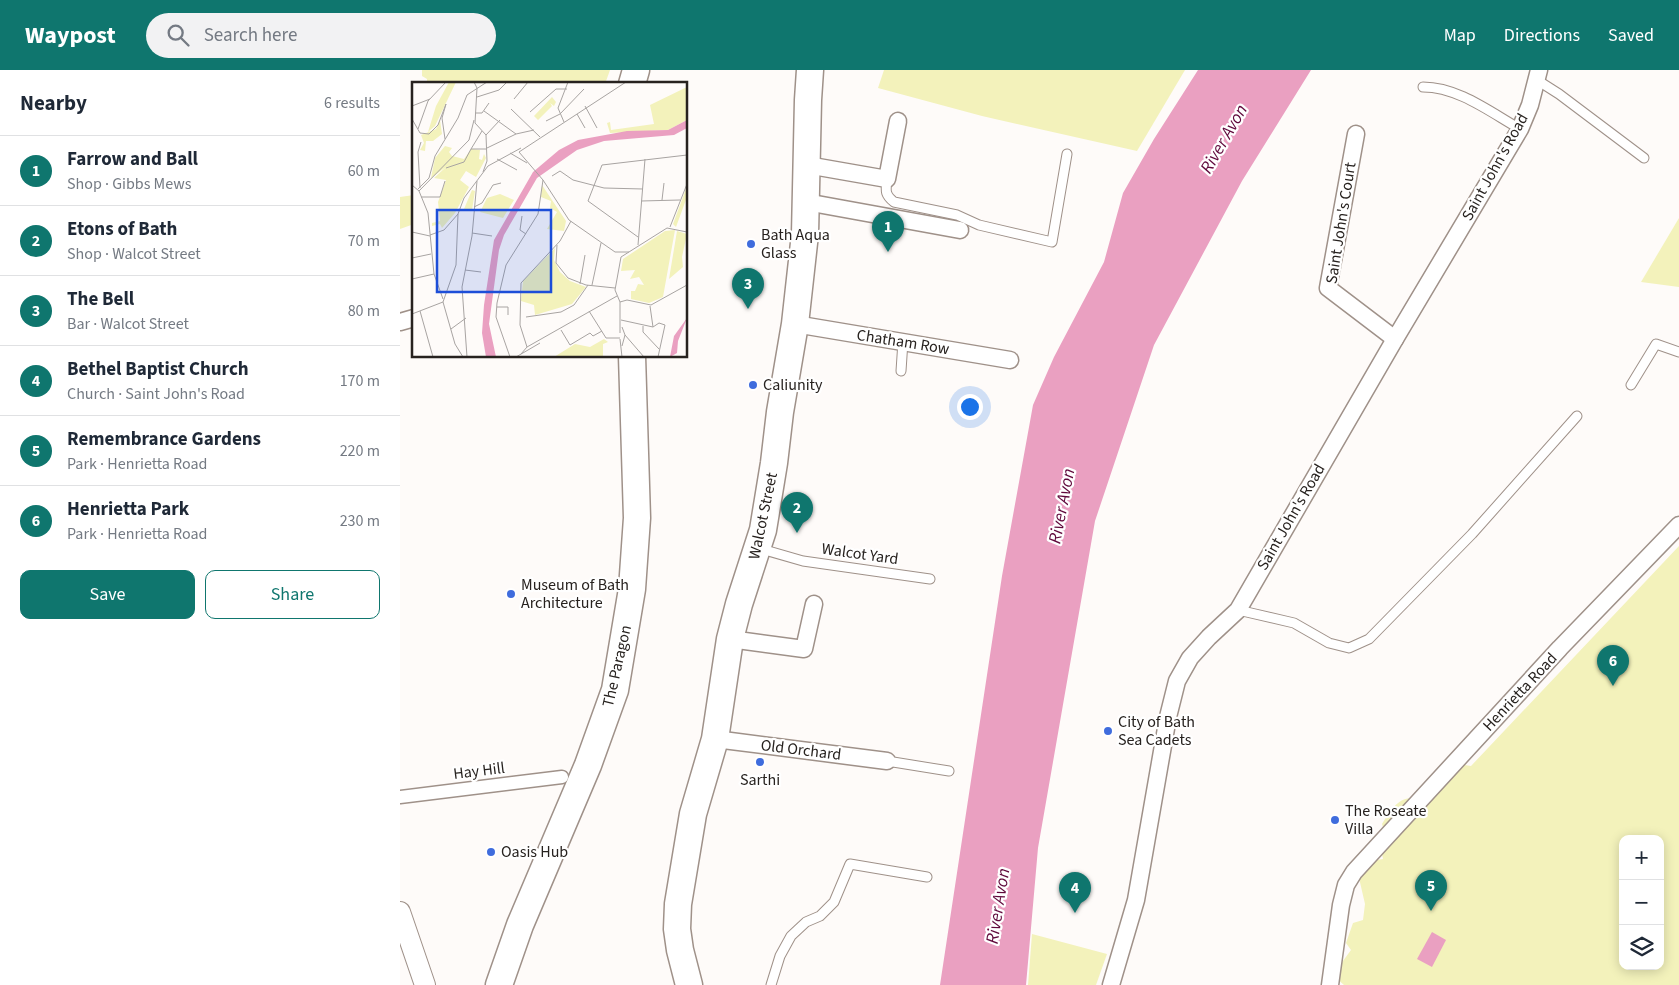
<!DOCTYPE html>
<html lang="en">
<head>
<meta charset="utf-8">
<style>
  :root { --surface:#fff; --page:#f2f2f3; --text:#1f2937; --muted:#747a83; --line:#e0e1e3; --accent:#0f766e }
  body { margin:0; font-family:"Source Sans 3",sans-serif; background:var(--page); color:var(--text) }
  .controls { position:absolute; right:15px; bottom:15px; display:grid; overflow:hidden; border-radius:10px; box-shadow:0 2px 12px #0003 }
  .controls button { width:45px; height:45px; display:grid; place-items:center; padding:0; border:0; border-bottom:1px solid var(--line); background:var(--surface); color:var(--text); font:25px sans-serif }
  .you { position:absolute; left:569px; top:336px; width:18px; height:18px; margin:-12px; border:4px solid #fff; border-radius:50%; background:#1a73e8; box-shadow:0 0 0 8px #1a73e833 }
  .badge { display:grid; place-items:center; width:32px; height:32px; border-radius:50%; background:var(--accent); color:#fff; font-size:16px; font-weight:700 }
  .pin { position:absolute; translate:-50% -41px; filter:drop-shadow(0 1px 2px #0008) }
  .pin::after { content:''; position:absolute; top:26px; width:18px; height:15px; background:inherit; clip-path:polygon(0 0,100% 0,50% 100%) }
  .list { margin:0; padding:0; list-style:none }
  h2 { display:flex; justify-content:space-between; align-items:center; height:65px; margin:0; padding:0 20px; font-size:21px }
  h2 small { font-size:16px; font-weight:400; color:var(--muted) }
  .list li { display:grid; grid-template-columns:32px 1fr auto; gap:15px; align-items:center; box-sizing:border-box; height:70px; padding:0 20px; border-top:1px solid var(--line) }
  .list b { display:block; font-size:19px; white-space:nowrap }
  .list p { margin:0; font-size:16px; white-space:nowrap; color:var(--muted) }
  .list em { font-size:16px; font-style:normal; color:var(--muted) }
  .actions { display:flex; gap:10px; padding:15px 20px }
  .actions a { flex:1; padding:11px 0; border:1px solid var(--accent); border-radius:10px; text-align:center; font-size:18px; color:var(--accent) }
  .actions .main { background:var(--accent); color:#fff }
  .icon { flex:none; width:28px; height:28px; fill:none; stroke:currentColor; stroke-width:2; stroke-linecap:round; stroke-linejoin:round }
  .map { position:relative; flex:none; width:1279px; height:915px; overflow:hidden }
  header { display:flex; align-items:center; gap:30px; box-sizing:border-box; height:70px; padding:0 25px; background:var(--accent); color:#fff }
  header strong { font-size:24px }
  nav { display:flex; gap:28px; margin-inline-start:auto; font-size:18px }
  .search { width:350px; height:45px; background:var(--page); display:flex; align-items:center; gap:12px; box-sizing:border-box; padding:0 18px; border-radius:28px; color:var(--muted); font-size:19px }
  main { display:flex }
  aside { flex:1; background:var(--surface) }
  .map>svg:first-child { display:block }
</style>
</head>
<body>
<header>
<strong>Waypost</strong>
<div class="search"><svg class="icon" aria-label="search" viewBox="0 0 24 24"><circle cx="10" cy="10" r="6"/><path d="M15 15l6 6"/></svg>Search here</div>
<nav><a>Map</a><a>Directions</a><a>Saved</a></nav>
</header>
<main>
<aside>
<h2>Nearby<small>6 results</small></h2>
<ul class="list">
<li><span class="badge">1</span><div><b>Farrow and Ball</b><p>Shop · Gibbs Mews</p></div><em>60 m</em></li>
<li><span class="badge">2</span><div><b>Etons of Bath</b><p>Shop · Walcot Street</p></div><em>70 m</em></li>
<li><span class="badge">3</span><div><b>The Bell</b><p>Bar · Walcot Street</p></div><em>80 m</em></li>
<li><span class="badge">4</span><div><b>Bethel Baptist Church</b><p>Church · Saint John's Road</p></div><em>170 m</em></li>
<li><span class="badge">5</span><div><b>Remembrance Gardens</b><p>Park · Henrietta Road</p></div><em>220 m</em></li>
<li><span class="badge">6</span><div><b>Henrietta Park</b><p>Park · Henrietta Road</p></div><em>230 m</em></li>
</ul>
<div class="actions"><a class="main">Save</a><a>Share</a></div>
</aside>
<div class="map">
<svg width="1279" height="915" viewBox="0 0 1279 915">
  <rect width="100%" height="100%" fill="#fefbf9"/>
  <!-- green -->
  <g fill="#f3f2bb" fill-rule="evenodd">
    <polygon points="22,0 210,0 205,14 27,14 27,9 22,6"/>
    <polygon points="484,0 785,0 737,81 582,46 478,18"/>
    <polygon points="14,125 14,154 0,159 0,127"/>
    <polygon points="1279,148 1279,217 1241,212"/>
    <path d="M1279 476V915H944L936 908 940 895 951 880 946 873 953 853 963 850 965 834 959 808 964 792 983 789 981 779 987 769 982 754C997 731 1000 726 1028 728L1058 694 1071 696ZM1223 769H1260V896H1223Z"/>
    <polygon points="632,864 707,884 696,915 628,915"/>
  </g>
  <!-- water -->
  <g fill="#eaa0c1">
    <polygon points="798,0 911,0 842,111 754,275 695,451 638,778 626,915 540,915 602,506 633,335 654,287 704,192 723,123 754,69"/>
    <polygon points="1032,862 1046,870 1032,897 1017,889"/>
  </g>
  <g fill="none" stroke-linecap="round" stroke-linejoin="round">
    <defs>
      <g id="service">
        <polyline points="1137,10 1159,24 1244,88"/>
        <path d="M1023 17C1058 17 1090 42 1120 59"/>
        <path d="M487 109C486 120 484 124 494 132L557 145 579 155 652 172 667 84"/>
        <polyline points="501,301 503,271"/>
        <polyline points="1231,315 1256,274 1279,282"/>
        <polyline points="358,478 403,491 530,509"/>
        <polyline points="838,540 894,553 929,573 949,578 969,569 1072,464 1177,346"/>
        <polyline points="487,691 549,701"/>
        <polyline points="371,915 380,886 391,866 406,852 420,846 434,832 450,794 527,807"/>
      </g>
      <polyline id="pedestrian" points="0,727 162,707"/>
      <g id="minor">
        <polyline points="956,64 928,218 995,269"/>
        <polyline points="407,95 487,109 498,51"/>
        <polyline points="406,132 560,160"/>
        <polyline points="0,252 14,248"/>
        <polyline points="395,254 610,290"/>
        <polyline points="330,569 404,579 414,534"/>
        <polyline points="315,669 487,691"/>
        <polyline points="711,915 736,830 768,647 777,611 790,588 809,567 838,540 995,269 1120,59 1130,35 1139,0"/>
        <polyline points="930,915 941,835 946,815 954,802 1160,578 1279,455"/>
      </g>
      <polyline id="tertiary" points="0,842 25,915"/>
      <g id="primary">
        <polyline points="232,14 236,0"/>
        <polyline points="99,915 120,855 188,695 215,620 232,519 237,448 232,286"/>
        <polyline points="289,915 280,880 277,859 278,834 293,744 315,669 330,569 339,534 363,460 374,393 380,342 395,254 405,164 408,30 410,0"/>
      </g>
    </defs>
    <!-- service casing -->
    <use href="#service" stroke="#9f9189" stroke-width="11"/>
    <!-- pedestrian casing -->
    <use href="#pedestrian" stroke="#9f9189" stroke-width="15"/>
    <!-- minor casing -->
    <use href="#minor" stroke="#9f9189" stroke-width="19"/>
    <!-- tertiary casing -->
    <use href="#tertiary" stroke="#9f9189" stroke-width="22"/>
    <!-- primary casing -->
    <use href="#primary" stroke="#9f9189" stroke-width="29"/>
    <!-- service -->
    <use href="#service" stroke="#fff" stroke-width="9"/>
    <!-- pedestrian -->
    <use href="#pedestrian" stroke="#fff" stroke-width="12"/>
    <!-- minor -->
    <use href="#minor" stroke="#fff" stroke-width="16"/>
    <!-- tertiary -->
    <use href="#tertiary" stroke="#fff" stroke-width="20"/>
    <!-- primary -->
    <use href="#primary" stroke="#fff" stroke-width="26"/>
  </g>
  <!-- markers -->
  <g fill="#3f6cdd" stroke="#fff" stroke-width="2">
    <circle cx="351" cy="174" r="5"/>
    <circle cx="353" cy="315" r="5"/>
    <circle cx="111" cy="524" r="5"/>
    <circle cx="708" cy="661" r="5"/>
    <circle cx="360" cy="692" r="5"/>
    <circle cx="935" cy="750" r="5"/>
    <circle cx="91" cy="782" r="5"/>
  </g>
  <g text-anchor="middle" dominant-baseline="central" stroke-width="4.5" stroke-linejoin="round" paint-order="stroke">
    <!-- street labels -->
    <g font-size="16" fill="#27221f" stroke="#fff">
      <text transform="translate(1095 97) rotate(-61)">Saint John's Road</text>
      <text transform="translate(941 153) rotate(-81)">Saint John's Court</text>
      <text transform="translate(503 272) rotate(9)">Chatham Row</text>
      <text transform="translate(363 446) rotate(-78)">Walcot Street</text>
      <text transform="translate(891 447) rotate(-60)">Saint John's Road</text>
      <text transform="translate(460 484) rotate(8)">Walcot Yard</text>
      <text transform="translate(217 596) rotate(-77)">The Paragon</text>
      <text transform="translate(1120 622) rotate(-47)">Henrietta Road</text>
      <text transform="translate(401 680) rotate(7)">Old Orchard</text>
      <text transform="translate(79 701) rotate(-7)">Hay Hill</text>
    </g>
    <!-- poi labels -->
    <g font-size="16" fill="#27221f" stroke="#fff" text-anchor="start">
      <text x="361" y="165">Bath Aqua<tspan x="361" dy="18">Glass</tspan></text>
      <text x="363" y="315">Caliunity</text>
      <text x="121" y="515">Museum of Bath<tspan x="121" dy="18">Architecture</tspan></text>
      <text x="718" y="652">City of Bath<tspan x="718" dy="18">Sea Cadets</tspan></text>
      <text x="360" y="710" text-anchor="middle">Sarthi</text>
      <text x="945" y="741">The Roseate<tspan x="945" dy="18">Villa</tspan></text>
      <text x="101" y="782">Oasis Hub</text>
    </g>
    <!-- water labels -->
    <g font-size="18" font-style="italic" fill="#60093c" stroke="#fff">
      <text transform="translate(824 69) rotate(-60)">River Avon</text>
      <text transform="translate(662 436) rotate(-79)">River Avon</text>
      <text transform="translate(598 836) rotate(-81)">River Avon</text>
    </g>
  </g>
  <!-- overview -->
  <g transform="translate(12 12)">
    <rect width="275" height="275" fill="#fefbf9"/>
    <path d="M37 0H44L23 44 16 50 24 24ZM275 5V38L256 48 198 51 195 41 198 40 199 48 242 42 238 23ZM140 15 144 20 142 24 138 21 140 24 126 38 122 34ZM28 38 30 52 21 59H14L13 69 8 68 12 61 9 53 24 47ZM33 64 40 66 37 70 40 74 52 77 59 67 68 68 67 77 70 78 72 72 74 76 64 95 54 89 48 98 57 105 43 131 30 146 28 142 20 144V141L28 139 26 120 34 98 22 96 34 85 19 96 23 76ZM130 103 154 139 152 149 135 147 145 130 138 126 139 119 129 115ZM275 104V115L264 145 261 142ZM60 108 63 109 60 128 52 127ZM88 112 102 118 91 136 68 130 75 116ZM263 148 251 215 237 221 219 217V209H223L226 202 232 203 227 195 218 197 223 188 209 189 211 177 253 149ZM265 149 275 152 270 175 271 185 257 197ZM143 166 142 178 148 190 158 199 174 205 160 222 123 233 122 223 109 219 111 199ZM192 257 196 260 191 262V275H207H142L163 262 178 265Z" fill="#f3f2bb"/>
    <path d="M275 38V46L262 53 192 59 165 68 125 96 92 153 87 168 77 242 84 275H74L70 251 72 223 82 158 121 90 147 68 166 58 215 49 256 48ZM275 236 266 259 265 271 258 275 262 254Z" fill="#eaa0c1"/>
    <path fill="none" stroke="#a8a4a2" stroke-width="1" d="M62 0 65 6 63 41 74 53M214 0 107 70 131 98 157 138 203 170H217M65 15 87 8 95 0M102 17 116 0M0 24 18 17M173 24 185 46M99 27 128 55M72 29 104 52M118 30 144 7H155M63 31H70L77 21M148 32 172 7M165 32 173 46M0 37 8 51 17 52 26 43 34 22 30 36 33 57M134 39 148 32M152 40 146 26 156 0M6 47 16 19 34 0M74 53 88 38M75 66 104 52 122 48M59 67 70 49M98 71 115 81M85 77 105 88M34 86 52 80 59 67H75M71 90 75 79 74 53M140 94 148 89 161 98 192 106 231 107M0 103 7 109 16 131 22 192 31 217M8 106 6 70 9 60M6 107 17 96 23 74 46 36 55 13 75 0M7 109 57 58 62 38M9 115H28L33 99M250 118 252 101M229 119 268 118M62 125 70 121 81 103 89 101M110 134 108 148 114 152M258 145 275 102M0 150 18 154M60 151 80 154M18 153 32 148 46 132M226 155 176 119 190 83 275 73M145 163 144 181 156 196 174 203 203 206M226 163 233 77M0 176 19 172M53 188 69 190M0 197 22 192M168 202 173 173M180 203 189 161M31 220 44 183 46 132 52 116 76 84 109 66M31 220 43 262 51 275M208 220 215 218 239 223 275 203M85 225H96V233M8 229 21 275M177 229 194 256H208M0 232 31 220M114 235 149 230 162 223 176 203M209 238 241 245 238 224M231 244V250L247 267M241 245 247 241 253 243 246 275M39 247 54 236M149 248 158 263 178 251 181 254 190 249M208 251V220L203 208 209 175 255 146 275 150M213 253 232 275M208 257 210 275M210 264 213 253 210 245M115 265 108 243 109 201 148 159 159 139M109 272 115 265 205 214M55 275 50 205 60 154 65 99M98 275 84 235 85 221 94 183 126 132 131 98M104 275 128 261"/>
    <path fill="#1d4ed8" fill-opacity="0.15" stroke="#1d4ed8" stroke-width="2.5" d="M25 128H139V210H25Z"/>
    <rect width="275" height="275" fill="none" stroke="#27221f" stroke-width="2.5"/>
  </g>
</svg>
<div class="controls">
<button>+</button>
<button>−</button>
<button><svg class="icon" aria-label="layers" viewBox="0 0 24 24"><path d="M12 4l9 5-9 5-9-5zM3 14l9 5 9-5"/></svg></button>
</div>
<div class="you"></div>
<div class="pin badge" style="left:488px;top:182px">1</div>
<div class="pin badge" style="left:397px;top:463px">2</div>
<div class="pin badge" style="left:348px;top:239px">3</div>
<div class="pin badge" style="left:675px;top:843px">4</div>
<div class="pin badge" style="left:1031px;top:841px">5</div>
<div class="pin badge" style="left:1213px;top:616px">6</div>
</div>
</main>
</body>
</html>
